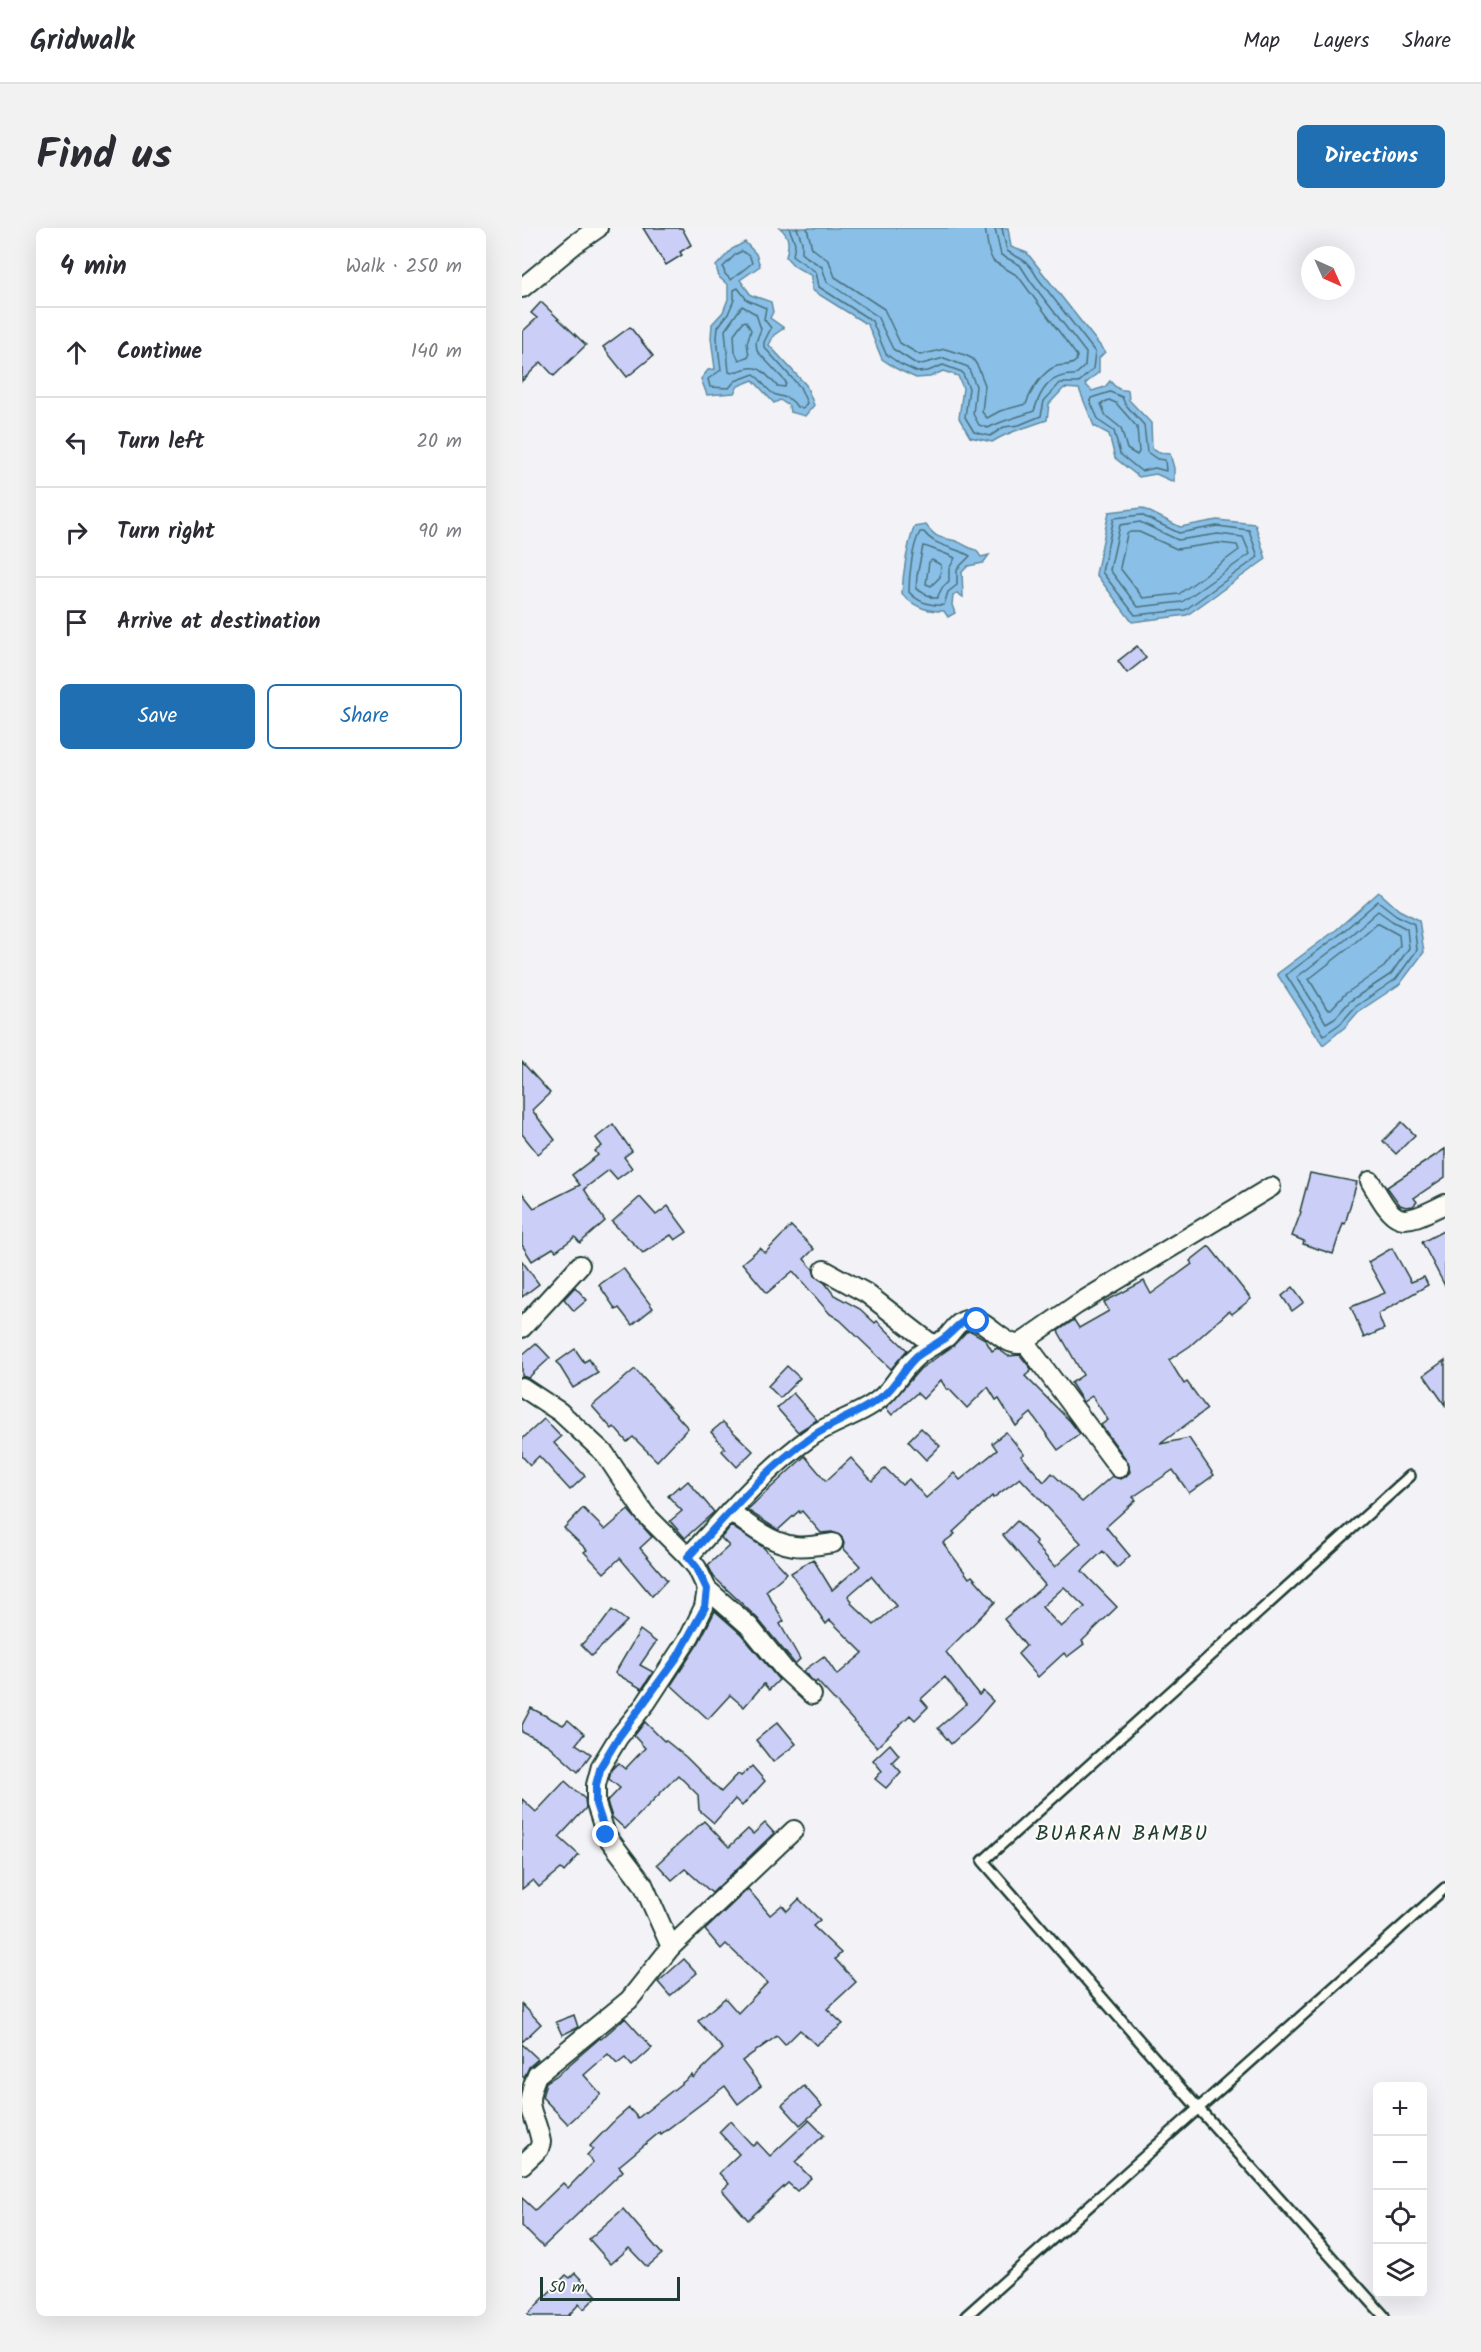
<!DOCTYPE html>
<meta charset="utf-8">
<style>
body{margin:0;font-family:Kalam,sans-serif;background:#f2f2f3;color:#2b2b33}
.controls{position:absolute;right:18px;bottom:18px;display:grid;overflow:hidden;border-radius:9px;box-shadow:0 6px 24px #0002}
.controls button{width:54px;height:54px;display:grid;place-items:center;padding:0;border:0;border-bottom:2px solid #e1e1e2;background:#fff;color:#2b2b33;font:30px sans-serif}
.compass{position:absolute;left:779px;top:18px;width:54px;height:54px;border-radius:50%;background:#fff;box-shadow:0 6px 24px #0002;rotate:135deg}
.scale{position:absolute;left:18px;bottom:15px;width:140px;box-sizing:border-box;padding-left:6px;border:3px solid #1f3d34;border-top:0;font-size:16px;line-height:21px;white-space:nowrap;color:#1f3d34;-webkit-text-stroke:4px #fdfcf7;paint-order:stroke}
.stop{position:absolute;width:18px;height:18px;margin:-14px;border:4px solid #1a73e8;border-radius:50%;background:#fff}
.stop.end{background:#1a73e8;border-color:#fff;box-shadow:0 2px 6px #0008}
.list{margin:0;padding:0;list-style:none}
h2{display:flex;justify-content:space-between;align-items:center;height:78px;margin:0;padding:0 24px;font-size:26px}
h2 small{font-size:20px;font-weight:400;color:#7c7c81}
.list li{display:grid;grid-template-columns:39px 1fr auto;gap:18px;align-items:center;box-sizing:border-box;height:90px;padding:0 24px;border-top:2px solid #e1e1e2}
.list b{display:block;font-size:22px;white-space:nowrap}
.list em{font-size:20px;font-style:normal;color:#7c7c81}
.actions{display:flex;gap:12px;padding:18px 24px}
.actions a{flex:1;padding:14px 0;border:2px solid #1f6fb2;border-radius:9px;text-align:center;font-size:21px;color:#1f6fb2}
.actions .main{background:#1f6fb2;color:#fff}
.icon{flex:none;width:33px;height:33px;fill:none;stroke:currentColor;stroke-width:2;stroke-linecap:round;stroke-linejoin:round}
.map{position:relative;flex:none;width:923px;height:2088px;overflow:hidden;border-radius:9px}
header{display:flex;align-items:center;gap:36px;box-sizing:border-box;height:84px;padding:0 30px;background:#fff;border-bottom:2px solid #e1e1e2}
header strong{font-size:28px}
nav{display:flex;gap:33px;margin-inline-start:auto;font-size:21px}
.intro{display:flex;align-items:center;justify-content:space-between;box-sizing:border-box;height:144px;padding:0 36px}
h1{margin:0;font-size:42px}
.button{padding:15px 27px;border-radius:9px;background:#1f6fb2;color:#fff;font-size:21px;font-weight:700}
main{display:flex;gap:36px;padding:0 36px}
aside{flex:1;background:#fff;border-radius:9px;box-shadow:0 6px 24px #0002}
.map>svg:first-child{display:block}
</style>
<header>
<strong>Gridwalk</strong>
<nav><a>Map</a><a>Layers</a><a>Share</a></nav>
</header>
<div class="intro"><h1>Find us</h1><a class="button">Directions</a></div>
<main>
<aside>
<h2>4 min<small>Walk · 250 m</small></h2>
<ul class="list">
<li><svg class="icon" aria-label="ahead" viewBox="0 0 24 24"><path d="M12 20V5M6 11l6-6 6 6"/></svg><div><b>Continue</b></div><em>140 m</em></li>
<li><svg class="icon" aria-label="left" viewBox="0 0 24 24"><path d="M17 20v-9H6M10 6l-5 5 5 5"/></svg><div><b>Turn left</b></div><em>20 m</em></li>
<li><svg class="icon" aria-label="right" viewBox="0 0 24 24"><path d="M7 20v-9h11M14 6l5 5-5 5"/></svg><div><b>Turn right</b></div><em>90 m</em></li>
<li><svg class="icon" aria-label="arrive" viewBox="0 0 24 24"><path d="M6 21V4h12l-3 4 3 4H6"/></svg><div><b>Arrive at destination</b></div></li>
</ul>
<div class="actions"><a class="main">Save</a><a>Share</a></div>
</aside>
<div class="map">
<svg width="923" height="2088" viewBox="0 0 923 2088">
<rect width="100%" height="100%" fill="#f3f3f7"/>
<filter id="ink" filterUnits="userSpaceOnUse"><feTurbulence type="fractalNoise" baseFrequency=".0167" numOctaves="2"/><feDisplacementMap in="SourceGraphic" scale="12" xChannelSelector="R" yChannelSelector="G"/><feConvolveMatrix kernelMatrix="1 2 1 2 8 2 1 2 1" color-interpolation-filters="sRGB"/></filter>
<g filter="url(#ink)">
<!-- water -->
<g fill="#8abfe7" stroke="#5f8b9f" stroke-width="1.5">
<path d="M258,0H486L489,19L505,25L583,124L577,130V144L563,156L570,163L583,159L588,153C594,160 597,163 606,162L607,172L629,195L630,221L638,225L648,226L652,240V254L634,246L617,249L593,230L587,206L572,198L557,161L542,160L527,176L525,192C506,199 487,203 470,214L448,209L437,190L441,160L436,148L421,143L408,149L394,150L375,141L360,131L346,97L290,62V48L272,38L264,29C267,17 268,8 258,0Z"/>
<polygon points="223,14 234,26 238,38 218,52 229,67 249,74 251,84 248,90 262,100 252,107 247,117 284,157 292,177 283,188 268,184 267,178 258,172 252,175 231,152 216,158 212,165 185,167 179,151 186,142 193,141 189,110 190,96 201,84 206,71 206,57 197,49 194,38 210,21"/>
<polygon points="620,280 658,299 695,292 733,296 744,331 665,387 610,394 574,346 587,284"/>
<path d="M404,297C413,309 416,309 430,312C438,313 445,320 454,322L459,329L467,327L461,335L446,338L440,344L441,369L435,365L431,368L430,377L433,385L426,389L422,383C406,384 392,379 380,366C381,344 385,320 392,299Z"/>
<polygon points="857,664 877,682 897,692 902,724 878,756 836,784 823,799 801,817 755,746 814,702"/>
</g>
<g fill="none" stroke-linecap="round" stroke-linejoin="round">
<!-- shore -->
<g stroke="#4a717c" stroke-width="1.5">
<path d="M267,0L273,15L271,28L294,44L297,59L350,93L364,126L378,136L395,144L406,143L421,137L440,144L447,160L443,189L452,204L468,208L482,199L497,197L519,188L522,173L538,155H556L571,141L573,124L515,49C504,30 501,33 485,23L480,0"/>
<path d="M275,0L280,14V26L300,39L305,54L355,88L371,121L396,137L422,130L446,139L454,158L451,186L457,197L466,200C481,192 497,189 512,183C519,161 528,146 553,147L563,138L564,125L509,54L498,37L479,27L473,0"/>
<path d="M285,0L290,20L307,33L313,49L362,81L378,115L398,127L423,121L443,127L451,131L456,139L463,157L460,184L465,190L478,183L504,176C509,163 520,143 535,138C543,136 548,139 554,133L555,128L496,48L471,33L467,24L463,0"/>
<polygon points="220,23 228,29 230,35 209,52 203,46 201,39 214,26"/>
<path d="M216,60L225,72L244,80L242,91L249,100L242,114V119L278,159L285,175L281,180L275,179C269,169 264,170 254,167C246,165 239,151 232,146L213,153L207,160L188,159L186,151L199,142L195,110L196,99L206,86L212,72V62Z"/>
<path d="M220,78L234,86L239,101L234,114L235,123L264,154L263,159L255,158C237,139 237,135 210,145L207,144L203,102Z"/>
<polygon points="224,93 229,102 225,115 227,128 217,132 213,124 212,106 221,94"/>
<polygon points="588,164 600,169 603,176 622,197 625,224 635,231 643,232 644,243 633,240 619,243 598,226 592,203 577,193 568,173 569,170"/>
<polygon points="587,172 594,175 615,199 617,224 615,227 605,221 599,200 584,188 579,176"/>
<polygon points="619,287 657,305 695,298 727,302 736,329 663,382 613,387 580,344 592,290"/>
<polygon points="618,294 656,312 696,306 721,309 728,326 660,374 616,379 588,342 598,297"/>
<path d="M398,304H402C413,319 433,319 448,328L435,341V357L426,364L422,377C409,378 396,374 387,364C387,348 390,318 398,304Z"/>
<polygon points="608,304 617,304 655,321 696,315 715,317 717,322 657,366 621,370 598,340 605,306"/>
<path d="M401,318C404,318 430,328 433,330L427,341V353L420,360L415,370H411L394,361L395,348Z"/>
<polygon points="410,332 419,337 418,349 409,358 404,356 407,334"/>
<polygon points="856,673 874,687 892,696 895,722 874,751 833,779 819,795 802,807 764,747 817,707"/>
<polygon points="856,683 870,693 885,701 887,720 869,746 828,773 814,789 804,795 775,749 822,713"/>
<polygon points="855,695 877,707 878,718 862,739 823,766 809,781 805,781 787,751 828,719"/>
</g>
</g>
<!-- building -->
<g fill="#cbcef6" stroke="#1f3d34" stroke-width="1.5" fill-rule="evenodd">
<polygon points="121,0 160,0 169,17 158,24 160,27 144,37"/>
<polygon points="19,74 64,117 32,148 19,134 0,153 0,104 15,90 9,85"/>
<polygon points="108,99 131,128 105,149 81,119"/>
<polygon points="615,418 624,430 605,445 596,433"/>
<polygon points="0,834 28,865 10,882 33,912 16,926 0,906"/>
<polygon points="880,894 893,907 874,926 861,913"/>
<polygon points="91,896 110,923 102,929 110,940 95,951 87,942 62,961 83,993 58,1015 53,1009 34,1023 31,1020 10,1033 0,1017 0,965 12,980 58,957 50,947 76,927 73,923 80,918 74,910"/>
<polygon points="923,921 923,949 892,970 895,974 891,978 884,979 878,977 865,959"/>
<polygon points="788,945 835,954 823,996 821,995 811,1026 781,1016 782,1013 770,1008 779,984 778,983"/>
<polygon points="118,969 134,987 146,978 165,1004 153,1012 149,1007 121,1025 90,994"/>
<polygon points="269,998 292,1021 282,1031 291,1041 293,1048 303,1055 312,1067 338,1081 353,1095 355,1093 385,1122 369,1141 318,1092 308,1086 271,1043 245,1065 220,1035 238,1020 243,1025"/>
<polygon points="923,1002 923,1058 900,1014"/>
<path d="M687,1018L729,1071L710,1086L707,1083L668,1118L647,1132L662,1156L665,1154L685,1181L638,1216L667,1210L692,1247L667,1265L651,1242L611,1269L614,1272L584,1299L608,1328L595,1340L581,1323L560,1343L595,1379L560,1413L562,1416L545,1429L542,1425L516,1449L496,1426L504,1418L482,1391L523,1357L481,1307L495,1293L515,1314L513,1316L533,1339L559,1315L498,1250L471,1270L470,1268L431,1304L433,1306L421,1315L447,1350L450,1348L473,1374L424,1424L457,1467L461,1463L471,1473L454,1493L429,1516L416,1500L444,1476L423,1449L399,1471L406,1479L393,1492L388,1487L355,1519L295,1453L293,1455L281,1443L302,1428L315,1447L341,1425L308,1392L304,1396L269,1345L291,1331L310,1362L338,1338L321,1320L322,1314L319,1308L310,1304L299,1305L280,1283L278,1285L277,1283L256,1302L225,1282L283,1228L304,1253L329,1230L350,1253L363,1240L380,1257L387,1251L404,1270L432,1245L438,1252L475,1222L470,1215L484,1204L502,1226L499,1228L522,1254L530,1245L560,1274L590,1248L598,1251L603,1249L608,1244L606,1234L579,1197L586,1192L570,1168L561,1174L549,1155L561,1147L536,1103L552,1092L557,1100L587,1083L582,1074L622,1053L629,1066L670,1036L668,1033ZM349,1348L374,1378L352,1397L329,1375L330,1373L326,1368ZM542,1359L563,1379L539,1399L520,1379Z"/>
<polygon points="870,1020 889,1054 902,1049 906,1057 856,1086 862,1101 842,1110 829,1079 863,1065 846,1034"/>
<polygon points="0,1033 17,1056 0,1069"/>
<polygon points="101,1040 131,1080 110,1097 97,1080 94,1082 77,1057"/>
<polygon points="53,1059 65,1072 52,1083 42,1071"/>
<polygon points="771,1059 782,1074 770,1083 760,1068"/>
<polygon points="449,1103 463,1111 470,1123 475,1120 486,1128 498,1127 510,1142 503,1148 548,1193 558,1206 536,1222 509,1185 494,1198 477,1171 474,1172 466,1159 445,1180 427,1161 425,1162 419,1152 401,1171 395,1165 370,1187 364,1180 398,1141 431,1118 444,1104"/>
<polygon points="14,1115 28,1130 6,1150 0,1148 0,1127"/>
<polygon points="53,1121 62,1134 67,1131 76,1145 51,1160 35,1134"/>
<polygon points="923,1132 923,1177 902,1147"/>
<polygon points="265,1138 278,1150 258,1170 246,1158"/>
<polygon points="113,1141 166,1200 135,1233 111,1209 105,1214 92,1199 90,1201 70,1178"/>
<polygon points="271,1165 295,1192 276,1204 255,1180"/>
<polygon points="22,1191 39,1209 32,1215 63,1248 48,1262 17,1228 8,1237 0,1228 0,1211"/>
<polygon points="201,1194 231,1223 215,1239 200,1223 203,1220 189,1204"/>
<polygon points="399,1200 418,1218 404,1232 386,1213"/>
<polygon points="166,1253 192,1284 163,1310 148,1293 160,1283 146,1268 157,1258 158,1260"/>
<polygon points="61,1280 83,1302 106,1282 130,1309 118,1320 145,1352 130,1368 98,1330 82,1345 62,1324 65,1322 42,1300"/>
<polygon points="209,1298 241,1319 265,1345 244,1363 262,1393 258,1396 278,1431 273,1436 236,1391 192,1349 186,1337 207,1318 199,1310"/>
<polygon points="90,1382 105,1393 70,1428 59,1417 79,1397"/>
<polygon points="193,1383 219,1406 257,1452 247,1462 242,1456 222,1479 208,1467 186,1491 149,1457 177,1414"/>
<polygon points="118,1402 134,1414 118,1437 131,1444 120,1461 93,1445"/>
<polygon points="9,1480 41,1497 46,1492 62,1506 54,1516 69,1526 56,1544 26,1517 0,1504 0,1497"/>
<polygon points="123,1494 142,1513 143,1512 164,1529 199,1564 216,1546 219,1548 230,1538 243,1553 220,1578 213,1571 192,1595 177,1582 176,1567 156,1547 103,1601 90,1589 85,1574 98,1560 87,1551 89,1542 96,1535 103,1541 123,1520 112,1508"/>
<polygon points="256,1494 274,1516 251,1534 234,1512"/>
<polygon points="368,1516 377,1527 370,1534 379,1544 364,1560 353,1551 360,1543 351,1532"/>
<polygon points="43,1553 63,1571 64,1580 37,1609 57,1627 42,1644 39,1641 17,1659 11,1652 0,1661 0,1571 14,1584"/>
<polygon points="182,1593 207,1619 226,1601 231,1606 243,1595 252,1605 190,1665 163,1641 150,1652 135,1636"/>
<polygon points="226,1661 248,1687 260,1677 265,1683 277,1671 298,1692 291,1698 319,1725 313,1731 334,1754 305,1781 321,1796 294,1817 278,1802 263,1817 255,1808 220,1833 239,1858 216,1876 203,1858 139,1906 138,1904 97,1938 101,1943 21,2019 0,1998 0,1970 13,1982 41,1955 46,1960 71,1934 65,1927 71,1921 68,1918 93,1892 107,1880 116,1890 170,1847 171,1850 201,1821 176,1793 203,1770 216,1785 245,1755 204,1716 199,1721 183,1702"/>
<polygon points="162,1731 175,1745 148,1768 136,1754"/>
<polygon points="0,1776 19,1796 0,1814"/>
<polygon points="52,1787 56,1799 40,1807 34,1794"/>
<polygon points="103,1790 130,1820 110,1838 103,1830 95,1836 86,1826 62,1847 79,1866 46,1896 20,1869 24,1854 34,1848 78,1810 79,1811"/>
<polygon points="0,1816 16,1831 7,1839 2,1850 0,1848"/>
<polygon points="282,1858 300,1878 278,1897 260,1877"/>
<polygon points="287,1892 302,1907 273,1934 289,1950 275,1963 266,1955 226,1992 200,1962 207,1956 197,1945 217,1926 197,1904 208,1893 231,1918 235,1914 248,1928"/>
<polygon points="101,1981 140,2026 125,2039 107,2020 89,2036 67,2011"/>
<polygon points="53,2045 75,2068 62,2081 57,2076 46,2088 4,2088 44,2047 48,2050"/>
</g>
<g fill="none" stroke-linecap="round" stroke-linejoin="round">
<!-- lane casing -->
<g stroke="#1f3d34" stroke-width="14">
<g id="lane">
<polyline points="444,2088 923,1660"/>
<polyline points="862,2088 676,1880 461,1633 888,1248"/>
</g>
</g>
<!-- street casing -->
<g stroke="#1f3d34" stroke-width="22">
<g id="street">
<polyline points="0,60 53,16 76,0"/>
<path d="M848,953C874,997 875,1000 923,976"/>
<polyline points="302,1042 344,1065 411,1117"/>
<polyline points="0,1100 58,1037"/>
<polyline points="502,1113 597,1240"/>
<path d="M0,1159L38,1184L83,1226L123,1286L166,1329L175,1340L185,1361L182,1379L168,1408L124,1475L96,1510L79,1538L74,1557V1576L84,1607L121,1656L149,1719L107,1772L15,1847C0,1882 13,1881 19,1914L17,1921L0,1937"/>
<path d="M208,1283C226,1297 249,1315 272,1318C284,1320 298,1317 311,1315"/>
<path d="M166,1329C205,1287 243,1241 290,1208C314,1191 345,1186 365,1164C375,1153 382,1139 394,1129C403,1121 415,1116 425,1109C430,1104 435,1095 441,1093C462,1084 478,1118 498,1116L554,1077L749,959"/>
<polyline points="185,1361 227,1398 262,1441 290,1467"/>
<polyline points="149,1719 272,1602"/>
</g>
</g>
<!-- lane -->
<use href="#lane" stroke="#fdfcf7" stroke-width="9"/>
<!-- street -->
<use href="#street" stroke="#fdfcf7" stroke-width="18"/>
</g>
</g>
<g fill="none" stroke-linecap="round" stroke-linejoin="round" filter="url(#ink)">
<!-- route -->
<path stroke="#1a73e8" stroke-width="8" d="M84,1607L74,1576V1557L79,1538L96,1510L156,1428L183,1379L185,1361L175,1340L166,1329C205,1287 243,1241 291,1208C314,1192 340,1185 362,1167C375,1156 382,1139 395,1128C404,1121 416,1116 425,1108C436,1099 440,1089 455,1093"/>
</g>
<g text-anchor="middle" stroke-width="4.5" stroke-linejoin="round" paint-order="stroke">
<!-- quarter labels -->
<g font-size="21" letter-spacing="1.5" fill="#1f3d34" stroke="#fdfcf7">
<text x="600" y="1612">BUARAN BAMBU</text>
</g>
</g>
</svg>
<div class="controls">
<button>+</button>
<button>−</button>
<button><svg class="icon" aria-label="locate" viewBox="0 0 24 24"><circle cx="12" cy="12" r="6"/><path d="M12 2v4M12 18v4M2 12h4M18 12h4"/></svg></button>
<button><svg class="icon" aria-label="layers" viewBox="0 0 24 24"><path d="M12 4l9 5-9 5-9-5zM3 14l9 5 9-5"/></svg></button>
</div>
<svg class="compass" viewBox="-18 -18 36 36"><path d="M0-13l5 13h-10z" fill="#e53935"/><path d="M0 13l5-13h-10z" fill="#7c7c81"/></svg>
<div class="scale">50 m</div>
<div class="stop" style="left:455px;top:1093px"></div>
<div class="stop end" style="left:84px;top:1607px"></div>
</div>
</main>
